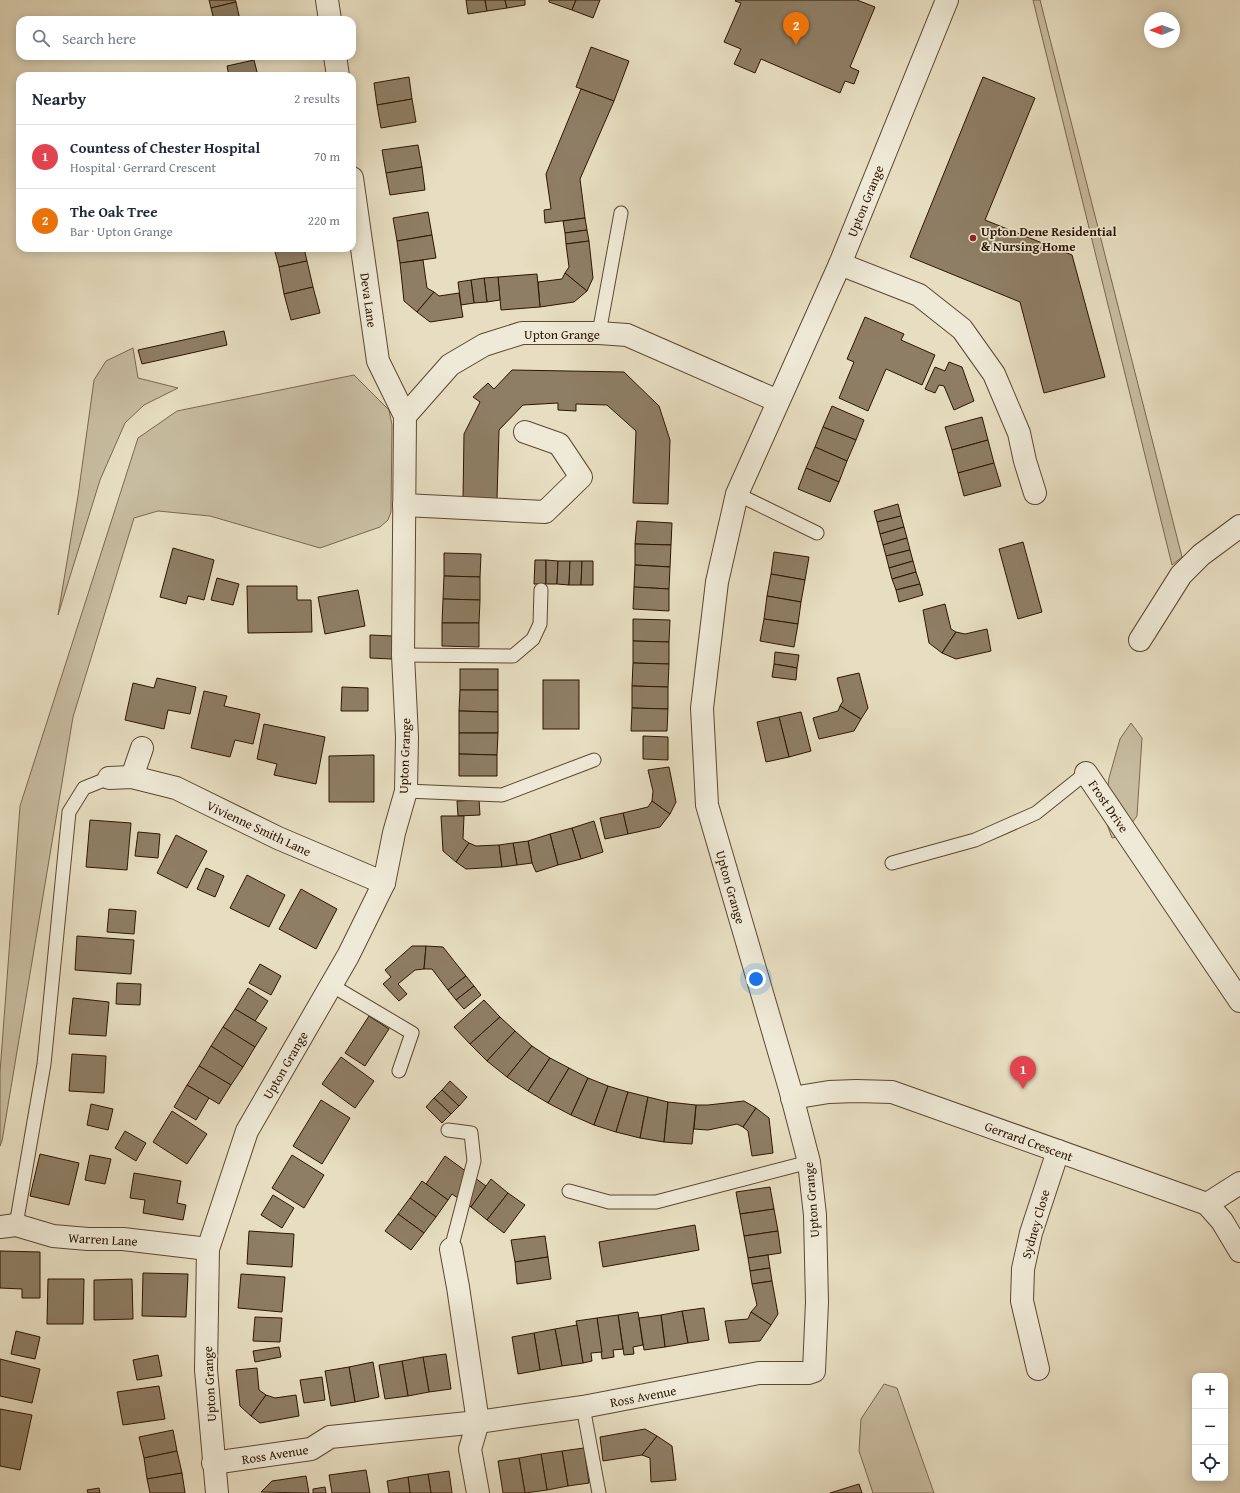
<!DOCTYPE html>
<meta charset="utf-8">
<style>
body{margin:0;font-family:"Gentium Book Plus",serif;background:#f2f2f3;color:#1f2937}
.controls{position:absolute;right:12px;bottom:12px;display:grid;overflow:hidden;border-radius:8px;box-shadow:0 2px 10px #0003}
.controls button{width:36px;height:36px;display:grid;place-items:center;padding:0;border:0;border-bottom:1px solid #e0e1e3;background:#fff;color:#1f2937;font:20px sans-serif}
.compass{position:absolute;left:1144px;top:12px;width:36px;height:36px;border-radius:50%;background:#fff;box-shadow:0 2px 10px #0003;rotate:269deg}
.you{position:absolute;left:756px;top:979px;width:14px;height:14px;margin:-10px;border:3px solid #fff;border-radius:50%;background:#1a73e8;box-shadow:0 0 0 6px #1a73e833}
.badge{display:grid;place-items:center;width:26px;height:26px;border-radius:50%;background:#111827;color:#fff;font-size:13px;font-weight:700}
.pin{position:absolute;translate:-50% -33px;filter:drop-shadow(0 1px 2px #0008)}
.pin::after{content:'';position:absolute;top:21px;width:14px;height:12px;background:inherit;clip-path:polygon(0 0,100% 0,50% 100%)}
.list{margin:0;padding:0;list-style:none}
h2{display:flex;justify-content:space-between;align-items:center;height:52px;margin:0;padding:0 16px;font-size:17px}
h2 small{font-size:13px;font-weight:400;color:#747a83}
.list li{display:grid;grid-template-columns:26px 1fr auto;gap:12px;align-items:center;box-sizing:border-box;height:64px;padding:0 16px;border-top:1px solid #e0e1e3}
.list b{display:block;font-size:15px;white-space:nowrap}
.list p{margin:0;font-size:13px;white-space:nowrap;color:#747a83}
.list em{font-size:13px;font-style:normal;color:#747a83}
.icon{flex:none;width:22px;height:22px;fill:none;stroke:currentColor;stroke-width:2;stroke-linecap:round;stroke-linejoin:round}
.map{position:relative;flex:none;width:1240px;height:1493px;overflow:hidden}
.search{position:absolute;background:#fff;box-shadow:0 2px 10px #0003;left:16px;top:16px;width:340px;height:44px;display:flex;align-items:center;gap:10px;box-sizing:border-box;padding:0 14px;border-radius:12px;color:#747a83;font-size:15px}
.panel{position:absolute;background:#fff;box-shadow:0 2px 10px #0003;left:16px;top:72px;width:340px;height:180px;border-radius:12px}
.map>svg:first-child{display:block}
</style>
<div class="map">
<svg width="1240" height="1493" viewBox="0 0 1240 1493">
<rect width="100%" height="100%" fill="#e7dec1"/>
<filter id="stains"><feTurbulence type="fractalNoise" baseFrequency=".005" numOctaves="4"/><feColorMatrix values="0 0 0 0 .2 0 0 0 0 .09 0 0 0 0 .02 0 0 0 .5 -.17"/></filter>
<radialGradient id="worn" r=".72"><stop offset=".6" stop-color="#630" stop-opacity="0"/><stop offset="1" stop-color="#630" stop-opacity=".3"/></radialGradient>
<!-- green -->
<g fill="#c7bca0" stroke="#7a6850">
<polygon points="1033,0 1040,0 1182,557 1172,565"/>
<polygon points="133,348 138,378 178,388 144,405 125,423 100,480 58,615 78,496 94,380 106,361"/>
<polygon points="354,375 389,410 392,425 391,512 388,520 380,527 320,548 210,516 158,511 134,518 73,717 2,1141 0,1146 0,1072 20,806 138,438 177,411"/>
<polygon points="1131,723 1142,738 1137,816 1122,836 1112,838 1104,816 1109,778 1120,739"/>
<polygon points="884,1384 897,1388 934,1493 873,1493 859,1451 861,1419"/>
</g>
<!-- building -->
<g fill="#8e7e65" stroke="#2d1501">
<polygon points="209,0 235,0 236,2 211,8"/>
<polygon points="466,0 485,0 487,11 468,14"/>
<polygon points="485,0 505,0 507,8 487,11"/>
<polygon points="505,0 525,0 525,5 507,8"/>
<polygon points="549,0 576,0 572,10 549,2"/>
<polygon points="576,0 600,0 593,18 572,10"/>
<polygon points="736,0 857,0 875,7 850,67 859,71 854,84 845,81 840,93 761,59 755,73 734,64 741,49 724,42 741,3 735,1"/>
<polygon points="236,2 240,20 214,20 211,8"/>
<polygon points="591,47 629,61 614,101 576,87"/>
<polygon points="254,60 258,76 229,76 227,66"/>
<polygon points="409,77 412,99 377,105 374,83"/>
<polygon points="983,77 1035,98 985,220 1072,255 1105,377 1044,393 1020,302 910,257"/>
<polygon points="581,89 614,101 580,179 585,218 545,223 544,210 551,209 546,174"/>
<polygon points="412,99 416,122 381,128 377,105"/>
<polygon points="418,145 422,167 386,173 382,150"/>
<polygon points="422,167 425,190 390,195 386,173"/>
<polygon points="428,212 432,235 397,241 393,218"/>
<polygon points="585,218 587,230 565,233 563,221"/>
<polygon points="587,230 589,241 566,244 565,233"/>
<polygon points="432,235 436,258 400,263 397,241"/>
<polygon points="589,241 593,278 587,291 565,273 569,267 566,244"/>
<polygon points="274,248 304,248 307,261 279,267"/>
<polygon points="423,260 427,288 434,292 417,312 404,301 400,263"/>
<polygon points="307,261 313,287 284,294 279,267"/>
<polygon points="565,273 587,291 574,302 540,307 538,282 562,279"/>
<polygon points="537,274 540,307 501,310 498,277"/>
<polygon points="498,277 500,300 487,302 484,278"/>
<polygon points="484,278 487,302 474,303 471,280"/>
<polygon points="471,280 474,303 461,305 458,282"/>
<polygon points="313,287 320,313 291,320 284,294"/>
<polygon points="434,292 439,296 459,293 463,317 430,322 417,312"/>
<polygon points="865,317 904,334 901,340 935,355 922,385 886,369 868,411 839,398 854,362 847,359"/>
<polygon points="224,331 227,345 142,364 138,350"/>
<polygon points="949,362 962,367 974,401 954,410 944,386 939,385 935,393 925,389 935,367 945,371"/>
<polygon points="512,370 624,372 659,406 670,440 668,504 633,503 636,431 607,405 576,404 576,411 558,410 558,403 523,405 499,430 497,499 463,498 464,434 480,402 473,397 488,383 494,389"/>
<polygon points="832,406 864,420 856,440 823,427"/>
<polygon points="982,417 988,440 952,450 945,427"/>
<polygon points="823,427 856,440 847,461 815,447"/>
<polygon points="988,440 994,463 958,473 952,450"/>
<polygon points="815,447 847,461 839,482 806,468"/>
<polygon points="994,463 1001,486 964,496 958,473"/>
<polygon points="806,468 839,482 830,502 798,489"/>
<polygon points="898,504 901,516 877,522 874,511"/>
<polygon points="901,516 904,527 880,534 877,522"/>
<polygon points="637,521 672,523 671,545 635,544"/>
<polygon points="904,527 907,538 883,545 880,534"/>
<polygon points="907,538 910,550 886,556 883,545"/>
<polygon points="1023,542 1042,612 1018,619 999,549"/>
<polygon points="635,544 671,545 670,567 635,565"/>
<polygon points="173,548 214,560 204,600 188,596 186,604 160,597"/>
<polygon points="910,550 913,561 889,568 886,556"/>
<polygon points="774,552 809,557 805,580 771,574"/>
<polygon points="444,553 481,554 480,577 444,576"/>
<polygon points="535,560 546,560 546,584 534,584"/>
<polygon points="546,560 558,561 557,584 546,584"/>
<polygon points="558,561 570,561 569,585 557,584"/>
<polygon points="570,561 582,561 581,585 569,585"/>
<polygon points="582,561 593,561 593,585 581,585"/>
<polygon points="913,561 916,572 892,579 889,568"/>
<polygon points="635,565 670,567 669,589 634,587"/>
<polygon points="916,572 920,584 896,590 892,579"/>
<polygon points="771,574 805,580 801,602 767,596"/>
<polygon points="444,576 480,577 480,600 443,599"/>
<polygon points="217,578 239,584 233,605 211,600"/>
<polygon points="920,584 923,595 899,602 896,590"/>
<polygon points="247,586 297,586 297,600 311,600 312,632 248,633"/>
<polygon points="634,587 669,589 669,611 633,609"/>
<polygon points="358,590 365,626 325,634 318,597"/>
<polygon points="767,596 801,602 798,624 764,619"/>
<polygon points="443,599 480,600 479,623 442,623"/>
<polygon points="945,604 951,629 956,632 942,653 929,643 923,610"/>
<polygon points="633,619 670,620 669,642 633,641"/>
<polygon points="764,619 798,624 794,647 760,641"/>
<polygon points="442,623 479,623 479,647 442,646"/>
<polygon points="987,629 991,651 956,659 942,653 956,632 965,634"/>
<polygon points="370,635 393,636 392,659 370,658"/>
<polygon points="633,641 669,642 669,664 633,663"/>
<polygon points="775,652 799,655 797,668 774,664"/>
<polygon points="633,663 669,664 668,687 632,686"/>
<polygon points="774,664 797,668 796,680 772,677"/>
<rect x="460" y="669" width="38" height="21"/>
<polygon points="859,673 868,708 861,719 840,706 843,701 837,678"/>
<polygon points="157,678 196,687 190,714 168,710 164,729 125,720 133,683 154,688"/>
<rect x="543" y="680" width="36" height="49"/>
<polygon points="632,686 668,687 668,709 632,708"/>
<polygon points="342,687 368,688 368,711 341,711"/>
<polygon points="460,690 498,690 498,712 459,711"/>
<polygon points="204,691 227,696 224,706 260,714 253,744 235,740 230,757 191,748"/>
<polygon points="840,706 861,719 854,731 819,739 813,718 838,711"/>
<polygon points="632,708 668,709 667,731 631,731"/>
<polygon points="459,711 498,712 498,733 459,733"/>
<polygon points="801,712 811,751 789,757 779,717"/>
<polygon points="779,717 789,757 766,762 757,722"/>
<polygon points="264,724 325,737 316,784 274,775 277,764 257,759"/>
<polygon points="459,733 498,733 497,755 459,754"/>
<polygon points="643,736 668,737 668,760 643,759"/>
<polygon points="459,754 497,755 497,776 459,776"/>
<polygon points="374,755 374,802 329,802 329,756"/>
<polygon points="669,767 676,802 670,814 652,801 653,791 648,770"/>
<polygon points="479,800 480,815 458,816 457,801"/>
<polygon points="652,801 670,814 660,827 628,834 623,813 648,807"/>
<polygon points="623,813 628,834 605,839 600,818"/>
<polygon points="441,816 464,816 463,839 469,843 456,862 443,851"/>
<polygon points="90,820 131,823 127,870 86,867"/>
<polygon points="594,821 603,852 581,859 572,828"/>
<polygon points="572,828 581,859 558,865 550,834"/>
<polygon points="138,832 160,834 158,858 135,856"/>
<polygon points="550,834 558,865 536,872 532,863 528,841"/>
<polygon points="176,835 207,851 187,888 157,873"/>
<polygon points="528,841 532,863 517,865 513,843"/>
<polygon points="469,843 476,846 499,845 502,867 466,869 456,862"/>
<polygon points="513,843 517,865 502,867 499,845"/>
<polygon points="206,868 224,876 215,897 197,889"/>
<polygon points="247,875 285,895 269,927 230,908"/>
<polygon points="301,889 337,909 316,949 279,929"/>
<polygon points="109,909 136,911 134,934 107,932"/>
<polygon points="77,936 134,940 131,974 75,970"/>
<polygon points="412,946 426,946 424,969 415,970 398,984 407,994 399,1001 383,984 391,977 385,970"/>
<polygon points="426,946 443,947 466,976 448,990 432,969 424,969"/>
<polygon points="260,964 281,976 271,995 249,983"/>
<polygon points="466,976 474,986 456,1000 448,990"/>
<polygon points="117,983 141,984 140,1005 116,1004"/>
<polygon points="474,986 481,995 464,1009 456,1000"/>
<polygon points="248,988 268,1001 255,1021 235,1009"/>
<polygon points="73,998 109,1002 106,1036 69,1034"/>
<polygon points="484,1000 500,1017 470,1044 454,1027"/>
<polygon points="235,1009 267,1028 255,1047 223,1027"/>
<polygon points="369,1016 389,1029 365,1066 345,1053"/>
<polygon points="500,1017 515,1031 487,1061 470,1044"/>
<polygon points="223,1027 255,1047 243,1067 211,1046"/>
<polygon points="515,1031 532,1046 507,1077 487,1061"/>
<polygon points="211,1046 243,1067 231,1085 199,1066"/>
<polygon points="532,1046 550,1058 528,1091 507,1077"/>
<polygon points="72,1054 106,1056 104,1093 69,1091"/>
<polygon points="341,1057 374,1081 355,1108 322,1084"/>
<polygon points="550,1058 569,1068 548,1103 528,1091"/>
<polygon points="199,1066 231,1085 219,1104 187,1085"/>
<polygon points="569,1068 588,1078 571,1115 548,1103"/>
<polygon points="588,1078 608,1086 594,1125 571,1115"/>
<polygon points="450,1081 467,1097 459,1106 442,1090"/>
<polygon points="187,1085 209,1098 196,1120 174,1107"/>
<polygon points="608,1086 628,1092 616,1132 594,1125"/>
<polygon points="442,1090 459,1106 451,1114 434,1098"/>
<polygon points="628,1092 648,1097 640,1138 616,1132"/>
<polygon points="648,1097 668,1102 664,1142 640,1138"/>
<polygon points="434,1098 451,1114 442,1123 426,1107"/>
<polygon points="321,1100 350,1118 322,1164 293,1146"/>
<polygon points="744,1101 756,1108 743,1127 737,1124 708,1130 694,1129 696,1105 708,1105"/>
<polygon points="668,1102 696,1105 692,1144 664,1142"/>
<polygon points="91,1104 113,1109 108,1130 87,1125"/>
<polygon points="756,1108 769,1118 773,1153 752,1156 748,1131 743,1127"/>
<polygon points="172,1111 207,1134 187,1164 153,1142"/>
<polygon points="125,1131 146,1143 136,1161 115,1148"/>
<polygon points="40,1154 79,1163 69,1205 30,1196"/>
<polygon points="90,1155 111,1159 105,1184 85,1180"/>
<polygon points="292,1155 324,1175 304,1208 272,1188"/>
<polygon points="445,1156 486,1186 471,1207 452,1194 448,1200 426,1184"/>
<polygon points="134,1173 181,1181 177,1203 186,1205 183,1220 143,1213 145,1200 130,1198"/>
<polygon points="491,1179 508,1193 487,1220 471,1207"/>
<polygon points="422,1181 448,1200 436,1217 410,1198"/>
<polygon points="770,1187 774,1209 740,1214 736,1192"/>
<polygon points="508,1193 525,1205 504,1233 487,1220"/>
<polygon points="273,1195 294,1208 282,1228 261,1215"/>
<polygon points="410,1198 436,1217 424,1233 398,1214"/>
<polygon points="774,1209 778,1231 744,1236 740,1214"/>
<polygon points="398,1214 424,1233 411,1250 385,1231"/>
<polygon points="695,1225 699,1250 603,1267 599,1242"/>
<polygon points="249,1231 294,1234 292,1267 247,1264"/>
<polygon points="778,1231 781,1253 748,1258 744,1236"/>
<polygon points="545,1236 548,1257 515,1262 511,1240"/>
<polygon points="0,1251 40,1252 40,1298 22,1298 22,1289 0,1288"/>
<polygon points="768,1255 770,1268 750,1271 748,1258"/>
<polygon points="548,1257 551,1279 517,1284 515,1262"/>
<polygon points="770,1268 772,1281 752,1284 750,1271"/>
<polygon points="143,1273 188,1274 186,1317 142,1316"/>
<polygon points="241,1274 285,1277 282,1312 238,1308"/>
<polygon points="48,1279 84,1279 83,1324 47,1324"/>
<polygon points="132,1279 133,1319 94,1320 94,1280"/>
<polygon points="772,1281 778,1314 771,1325 751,1312 757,1305 752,1284"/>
<polygon points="704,1308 709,1340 688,1343 682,1311"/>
<polygon points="682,1311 688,1343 665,1347 661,1315"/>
<polygon points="638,1312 643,1345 633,1347 634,1354 624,1355 618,1315"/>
<polygon points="751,1312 771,1325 760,1341 729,1343 725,1321 748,1319"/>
<polygon points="618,1315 623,1349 613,1350 614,1357 602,1359 597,1318"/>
<polygon points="661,1315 665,1347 644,1350 639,1318"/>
<polygon points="255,1317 282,1318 280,1342 253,1341"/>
<polygon points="597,1318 602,1352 591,1353 592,1361 583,1363 576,1321"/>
<polygon points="577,1325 583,1363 562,1366 555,1329"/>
<polygon points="555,1329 562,1366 540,1370 534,1333"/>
<polygon points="16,1331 40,1337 35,1359 11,1354"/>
<polygon points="534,1333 540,1370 518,1374 512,1337"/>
<polygon points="279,1347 281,1357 255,1362 253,1351"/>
<polygon points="446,1354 451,1389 429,1392 423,1357"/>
<polygon points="158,1355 162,1376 137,1380 133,1360"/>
<polygon points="423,1357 429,1392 408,1396 402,1361"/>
<polygon points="0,1359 40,1369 32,1403 0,1396"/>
<polygon points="402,1361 408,1396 385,1399 379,1365"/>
<polygon points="373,1362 379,1397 355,1402 349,1367"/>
<polygon points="349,1367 355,1402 331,1406 325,1371"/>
<polygon points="257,1368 259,1390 266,1395 251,1416 240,1406 236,1370"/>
<polygon points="322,1377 325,1400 304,1403 300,1380"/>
<polygon points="159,1386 165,1419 123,1425 117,1392"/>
<polygon points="266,1395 275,1398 296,1395 299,1416 260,1423 251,1416"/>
<polygon points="0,1409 32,1415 20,1470 0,1466"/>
<polygon points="645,1429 657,1436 642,1455 603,1461 600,1437"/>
<polygon points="173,1430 177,1451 144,1458 139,1437"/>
<polygon points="657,1436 672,1446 676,1480 651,1482 650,1458 642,1455"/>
<polygon points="584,1448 589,1483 568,1486 562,1451"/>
<polygon points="177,1451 182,1473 147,1479 144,1458"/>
<polygon points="562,1451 568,1486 547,1490 541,1454"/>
<polygon points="541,1454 547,1490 525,1493 519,1458"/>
<polygon points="519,1458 525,1493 503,1493 498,1461"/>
<polygon points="366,1470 370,1493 332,1493 329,1475"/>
<polygon points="449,1471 452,1493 431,1493 428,1474"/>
<polygon points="182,1473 185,1493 150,1493 147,1479"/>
<polygon points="428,1474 431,1493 410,1493 408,1477"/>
<polygon points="306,1476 309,1493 261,1492 272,1481"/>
<polygon points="408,1477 410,1493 389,1493 387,1481"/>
<polygon points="859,1484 862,1493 830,1493"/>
<polygon points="325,1487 326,1493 313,1493 313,1489"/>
<polygon points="99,1488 100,1493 88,1493 87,1490"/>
</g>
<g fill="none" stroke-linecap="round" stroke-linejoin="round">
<!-- service casing -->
<g stroke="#5c4731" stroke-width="15">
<g id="service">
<polyline points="599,333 621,213"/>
<polyline points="737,494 817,533"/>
<polyline points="403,655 513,656 533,639 540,624 541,590"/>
<polyline points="406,791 502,795 594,760"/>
<polyline points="892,863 975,840 1036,813 1086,773"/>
<polyline points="331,985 412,1033 399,1071"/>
<polyline points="448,1130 471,1133 474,1161 451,1249"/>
<polyline points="569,1191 609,1202 656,1202 809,1162"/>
<polyline points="16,1225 44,1064 69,812 84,788 109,778"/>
<polyline points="583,1407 599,1493"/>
</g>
</g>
<!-- minor casing -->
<g stroke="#5c4731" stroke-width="24">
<g id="minor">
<polyline points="327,0 330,20"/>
<polyline points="335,56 338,76"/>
<polyline points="352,178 378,361 405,416"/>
<polyline points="840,264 919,295 962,329 994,374 1019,433 1025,461 1035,493"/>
<polyline points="404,505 545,512 581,477 559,444 525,432"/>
<polyline points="1140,640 1181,575 1201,555 1240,526"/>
<polyline points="1086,773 1240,1001"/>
<polyline points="132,777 142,748"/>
<polyline points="109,778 132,777 176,788 278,838 384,883"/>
<polyline points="792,1098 829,1092 856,1091 892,1092 1207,1204 1222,1221 1240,1251"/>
<polyline points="1207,1204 1240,1183"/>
<polyline points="0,1227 16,1225 53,1236 88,1239 123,1239 208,1249"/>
<polyline points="451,1249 458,1287 478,1422 470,1449 478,1493"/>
<polyline points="1038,1369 1022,1301 1023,1269 1031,1233 1058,1151"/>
<polyline points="213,1463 311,1449 330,1437 478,1422 583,1407 759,1373 808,1373 814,1371 817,1302 815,1215 809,1162 790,1089 707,805 702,708 717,582 737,494 840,264 947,0"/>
<polyline points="217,1493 206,1370 208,1249 247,1131 348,956 384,883 394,833 406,791 407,737 403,655 405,416 450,365 484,345 522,333 599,333 627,335 778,401"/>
</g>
</g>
<!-- service -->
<use href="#service" stroke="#efead7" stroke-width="13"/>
<!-- minor -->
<use href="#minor" stroke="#efead7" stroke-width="22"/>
</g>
<!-- markers -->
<circle fill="#8f2418" stroke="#efead7" stroke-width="1.5" cx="973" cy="238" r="4"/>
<g text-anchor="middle" stroke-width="3.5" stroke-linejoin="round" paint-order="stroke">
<!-- street labels -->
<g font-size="13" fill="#2d1501" stroke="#efead7">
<text transform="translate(865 201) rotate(-68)" y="5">Upton Grange</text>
<text transform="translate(369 300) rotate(82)" y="5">Deva Lane</text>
<text x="562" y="339">Upton Grange</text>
<text transform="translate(404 756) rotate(-88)" y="5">Upton Grange</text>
<text transform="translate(1109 806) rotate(56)" y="5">Frost Drive</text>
<text transform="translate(259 828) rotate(25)" y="5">Vivienne Smith Lane</text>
<text transform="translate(731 887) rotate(74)" y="5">Upton Grange</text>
<text transform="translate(285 1065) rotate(-60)" y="5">Upton Grange</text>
<text transform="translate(1029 1141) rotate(20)" y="5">Gerrard Crescent</text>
<text transform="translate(811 1200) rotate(-95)" y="5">Upton Grange</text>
<text transform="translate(1035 1224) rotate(-74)" y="5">Sydney Close</text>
<text transform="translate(103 1239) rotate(3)" y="5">Warren Lane</text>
<text transform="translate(209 1384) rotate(-93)" y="5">Upton Grange</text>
<text transform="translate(643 1396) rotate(-11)" y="5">Ross Avenue</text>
<text transform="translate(275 1454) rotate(-9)" y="5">Ross Avenue</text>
</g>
<!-- poi labels -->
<g font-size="13" font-weight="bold" fill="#2d1501" stroke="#efead7" text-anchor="start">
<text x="981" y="236">Upton Dene Residential<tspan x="981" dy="15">&amp; Nursing Home</tspan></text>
</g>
</g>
<rect width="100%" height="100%" filter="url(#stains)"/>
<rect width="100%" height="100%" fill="url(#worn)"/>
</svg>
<div class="controls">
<button>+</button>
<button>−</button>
<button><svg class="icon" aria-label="locate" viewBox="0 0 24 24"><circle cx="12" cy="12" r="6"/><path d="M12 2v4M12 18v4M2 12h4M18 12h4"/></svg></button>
</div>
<svg class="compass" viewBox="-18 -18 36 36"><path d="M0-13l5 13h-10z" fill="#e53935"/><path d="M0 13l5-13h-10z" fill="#747a83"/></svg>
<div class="you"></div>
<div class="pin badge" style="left:1023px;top:1089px;background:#e0444e">1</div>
<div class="pin badge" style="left:796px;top:45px;background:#e8710a">2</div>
<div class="search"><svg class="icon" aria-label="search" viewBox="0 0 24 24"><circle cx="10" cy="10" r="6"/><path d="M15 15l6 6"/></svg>Search here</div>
<section class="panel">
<h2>Nearby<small>2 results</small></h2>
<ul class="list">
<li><span class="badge" style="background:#e0444e">1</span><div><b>Countess of Chester Hospital</b><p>Hospital · Gerrard Crescent</p></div><em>70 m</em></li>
<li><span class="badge" style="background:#e8710a">2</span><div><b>The Oak Tree</b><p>Bar · Upton Grange</p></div><em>220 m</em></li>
</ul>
</section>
</div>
